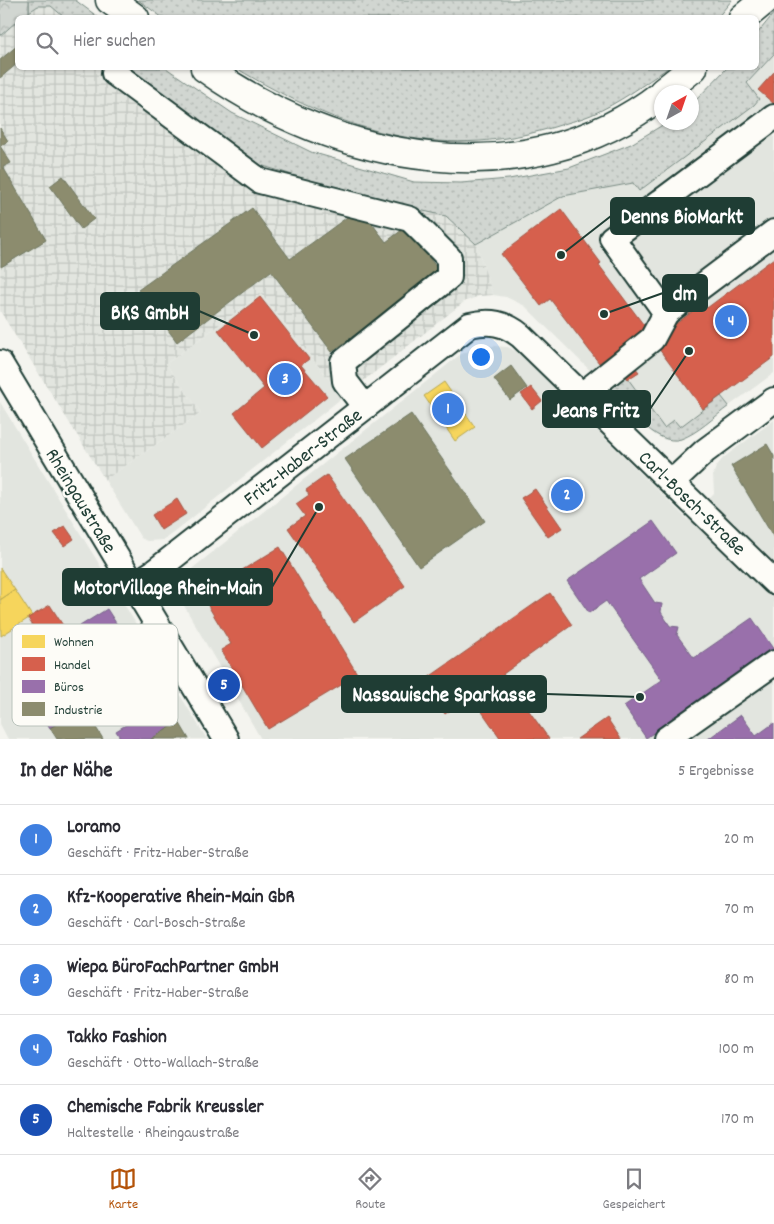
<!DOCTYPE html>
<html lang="de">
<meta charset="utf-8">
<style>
body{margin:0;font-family:Dekko,sans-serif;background:#f7f7f7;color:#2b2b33}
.compass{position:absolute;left:654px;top:85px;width:45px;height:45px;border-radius:50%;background:#fff;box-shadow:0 1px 4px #0004;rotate:40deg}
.you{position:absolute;left:480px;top:356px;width:18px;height:18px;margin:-12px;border:4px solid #fff;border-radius:50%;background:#1a73e8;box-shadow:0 0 0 8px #1a73e833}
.badge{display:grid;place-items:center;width:32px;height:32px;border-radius:50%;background:#b45309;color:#fff;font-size:16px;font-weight:700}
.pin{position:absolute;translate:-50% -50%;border:2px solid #fff;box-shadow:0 1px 5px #0006}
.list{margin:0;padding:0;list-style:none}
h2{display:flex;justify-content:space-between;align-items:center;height:65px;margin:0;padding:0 20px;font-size:21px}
h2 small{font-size:16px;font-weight:400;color:#7c7c81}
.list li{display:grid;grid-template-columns:32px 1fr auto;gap:15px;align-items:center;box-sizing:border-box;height:70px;padding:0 20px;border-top:1px solid #e1e1e2}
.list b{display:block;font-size:19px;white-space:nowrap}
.list p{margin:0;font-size:16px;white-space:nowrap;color:#7c7c81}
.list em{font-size:16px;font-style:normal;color:#7c7c81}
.icon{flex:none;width:28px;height:28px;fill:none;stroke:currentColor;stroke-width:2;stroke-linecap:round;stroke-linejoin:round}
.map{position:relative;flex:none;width:774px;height:739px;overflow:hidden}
.search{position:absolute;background:#fff;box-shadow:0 1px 4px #0004;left:15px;right:15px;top:15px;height:55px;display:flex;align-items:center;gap:12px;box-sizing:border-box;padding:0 18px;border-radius:8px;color:#7c7c81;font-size:19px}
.sheet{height:415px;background:#fff}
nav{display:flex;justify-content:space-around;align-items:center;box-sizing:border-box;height:70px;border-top:1px solid #e1e1e2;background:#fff;font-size:14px;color:#7c7c81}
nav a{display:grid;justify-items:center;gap:2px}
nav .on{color:#b45309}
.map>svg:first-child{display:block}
</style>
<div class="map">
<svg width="774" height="739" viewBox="0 0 774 739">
<defs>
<pattern id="industrial-grid" width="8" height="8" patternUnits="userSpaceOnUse" patternTransform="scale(1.25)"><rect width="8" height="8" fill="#e2e5df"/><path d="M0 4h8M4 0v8" fill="none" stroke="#c1c5c0"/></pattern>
<pattern id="grass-dots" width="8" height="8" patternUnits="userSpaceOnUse" patternTransform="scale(1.25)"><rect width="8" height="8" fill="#d1d6d1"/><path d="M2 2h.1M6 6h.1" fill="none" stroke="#b3b9b4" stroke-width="1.8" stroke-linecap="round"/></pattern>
<pattern id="forest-crowns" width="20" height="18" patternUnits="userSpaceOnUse" patternTransform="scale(1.25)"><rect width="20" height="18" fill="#d1d6d1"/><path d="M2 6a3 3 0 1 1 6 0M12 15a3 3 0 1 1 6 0" fill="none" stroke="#b3b9b4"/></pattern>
</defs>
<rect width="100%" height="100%" fill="#f4f4ef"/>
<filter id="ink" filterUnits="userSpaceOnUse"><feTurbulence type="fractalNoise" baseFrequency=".02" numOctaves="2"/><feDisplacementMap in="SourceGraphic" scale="10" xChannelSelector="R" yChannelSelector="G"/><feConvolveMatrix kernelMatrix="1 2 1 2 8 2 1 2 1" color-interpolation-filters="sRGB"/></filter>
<g filter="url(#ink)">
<!-- built -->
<g fill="#e2e5df">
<polygon points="774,54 774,373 691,434 680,440 665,440 654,434 525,306 506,297 493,295 476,244 563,196 633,183 639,191 759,99 747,83"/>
<polygon points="261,294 343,397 173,533 163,540 147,541 141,538 105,480 201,413 166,364"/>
<polygon points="494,346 508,347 519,353 688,520 714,493 713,475 716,467 723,458 774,420 774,739 261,739 182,602 178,592 178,583 184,575 461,354 476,348"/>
<polygon points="0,402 56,494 207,739 8,739 0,724"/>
</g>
<!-- industrial -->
<g fill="url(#industrial-grid)">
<polygon points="38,6 51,6 64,17 22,18"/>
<polygon points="17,21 18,68 122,68 374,200 446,216 476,244 493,295 479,296 464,302 343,397 261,294 166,364 201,413 105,480 0,311 0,36"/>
</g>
<!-- grass -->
<g fill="url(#grass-dots)" stroke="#788a82">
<polygon points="29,0 75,0 98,17 64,17 51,6 38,6 29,12"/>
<polygon points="138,0 732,0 717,18 163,18"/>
<polygon points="774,13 774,54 747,83 759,99 754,105 639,191 633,183 563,196 476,244 446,216 374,200 247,161 122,68 166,68 232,113 311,152 414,182 461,183 509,179 569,168 631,144 666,123 692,122 692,104 727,68 756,68 757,34"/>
<path d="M236,68H668C643,85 619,103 591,115C579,120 566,123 554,127C436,163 338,129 236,68Z"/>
<path d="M623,372L664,428L674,420L680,427L721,396L729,406C714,417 698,433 681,439C656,448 622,402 606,386Z"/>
</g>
<!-- forest -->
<polygon fill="url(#forest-crowns)" stroke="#788a82" points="0,0 29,0 29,12 22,17 18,18 17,21 0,36"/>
<!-- homes -->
<g fill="#f6d55c" stroke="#b6a750">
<polygon points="444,382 475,427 455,441 424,396"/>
<polygon points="0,568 15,590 0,600"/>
<polygon points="15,590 32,616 1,636 0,600"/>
</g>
<!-- shops -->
<g fill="#d6604d" stroke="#9f5646">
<polygon points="774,72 774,104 758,90"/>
<polygon points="561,209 601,263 599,265 646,328 599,363 550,299 541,306 501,254"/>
<polygon points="774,258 774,357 703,409 656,345 668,337 665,332 704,303 707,308"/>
<polygon points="260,297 309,359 301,365 327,396 262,448 234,413 264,388 218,330"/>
<polygon points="634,366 639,372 628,379 624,373"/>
<polygon points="531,387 542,401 532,409 521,394"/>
<polygon points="327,475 405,586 354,622 288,528 305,516 296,504 309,495 306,490"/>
<polygon points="535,489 562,528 548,537 521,498"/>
<polygon points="177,499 186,514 161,530 152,515"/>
<polygon points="65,526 74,539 64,546 54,533"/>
<polygon points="280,547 358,675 268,729 221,650 231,644 207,604 217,598 211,589"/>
<polygon points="550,593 572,625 503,674 549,739 501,739 471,696 445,714 422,682"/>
<polygon points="50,605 64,627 42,641 28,618"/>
<polygon points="607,718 621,739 577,739"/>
</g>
<!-- offices -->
<g fill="#9970ab" stroke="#746187">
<polygon points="653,521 676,553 639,579 655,603 662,604 661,612 670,626 679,627 677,635 694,658 752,618 774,650 646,738 624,706 662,680 606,601 589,613 567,581"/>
<polygon points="107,609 148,673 112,695 79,639 86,635 80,626"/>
<polygon points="57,663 84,708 50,728 23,683"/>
<polygon points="148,673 179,722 151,739 121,739 116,731 129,723 112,695"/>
<polygon points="741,715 756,736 774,723 774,739 708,739"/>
</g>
<!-- industry -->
<g fill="#8c8c6e" stroke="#6b745d">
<polygon points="18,45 18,63 0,78 0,60"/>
<polygon points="0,128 8,141 0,146 11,163 3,167 46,240 1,267"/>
<polygon points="63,176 94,219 81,229 50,186"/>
<polygon points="252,208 290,259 350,215 367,217 386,242 406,227 439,271 332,352 271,271 177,342 138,290"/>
<polygon points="511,366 527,388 510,400 494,379"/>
<polygon points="411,414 485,521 419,567 345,459"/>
<polygon points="767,444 774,456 774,538 731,466"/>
<polygon points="84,708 103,739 57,739 50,728"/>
<polygon points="179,722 189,739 151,739"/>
</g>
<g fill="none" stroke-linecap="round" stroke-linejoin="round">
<!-- minor casing -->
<g stroke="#1f3d34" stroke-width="28">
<g id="minor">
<polyline points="114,73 260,181 410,219 449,258 449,277 343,362 345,381 365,407"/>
<polyline points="774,117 612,238 666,313 774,232"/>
<polyline points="0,363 226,739"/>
<polyline points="583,394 652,339 666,313"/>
<polyline points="672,482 705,451 774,400"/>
<path d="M134,585L154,572L470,325C490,320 505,323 521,336L774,582"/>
<polyline points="666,739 774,663"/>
</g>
</g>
<!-- highway casing -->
<g stroke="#1f3d34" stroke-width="31">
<g id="highway">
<polyline points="110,0 135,18"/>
<polyline points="743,18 765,0"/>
<path d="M205,68C336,162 526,201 662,94"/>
<polyline points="663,92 693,68"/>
</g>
</g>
<!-- minor -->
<use href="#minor" stroke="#fdfcf7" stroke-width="24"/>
<!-- highway -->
<use href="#highway" stroke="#fdfcf7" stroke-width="28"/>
</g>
</g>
<g text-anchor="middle" stroke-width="5" stroke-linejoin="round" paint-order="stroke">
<!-- street labels -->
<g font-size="20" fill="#1f3d34" stroke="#fdfcf7">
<text transform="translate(302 456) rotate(-38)" y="7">Fritz-Haber-Straße</text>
<text transform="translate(82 500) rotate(59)" y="7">Rheingaustraße</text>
<text transform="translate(693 502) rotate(44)" y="7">Carl-Bosch-Straße</text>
</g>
</g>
<!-- legend -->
<rect x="12" y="624" width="166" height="102" rx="8" fill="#fdfcf7" stroke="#bac3bc" stroke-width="1"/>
<rect x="22" y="635" width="23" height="13" fill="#f6d55c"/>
<rect x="22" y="657" width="23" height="14" fill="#d6604d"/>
<rect x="22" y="680" width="23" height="13" fill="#9970ab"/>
<rect x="22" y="702" width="23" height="14" fill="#8c8c6e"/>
<g font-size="14" fill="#1f3d34">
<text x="54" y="646">Wohnen</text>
<text x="54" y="669">Handel</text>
<text x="54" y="691">Büros</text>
<text x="54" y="714">Industrie</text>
</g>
<!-- callouts -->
<path fill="none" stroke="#1f3d34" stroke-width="2" d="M561 255L611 216M604 314L663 293M254 335L199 311M689 351L650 409M319 507L272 587M640 697L546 694"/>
<g fill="#1f3d34" stroke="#fdfcf7" stroke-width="2">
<circle cx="561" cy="255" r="5"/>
<circle cx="604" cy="314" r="5"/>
<circle cx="254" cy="335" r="5"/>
<circle cx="689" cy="351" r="5"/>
<circle cx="319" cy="507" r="5"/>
<circle cx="640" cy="697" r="5"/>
</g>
<g fill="#1f3d34" stroke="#1f3d34" stroke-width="2">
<rect x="611" y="198" width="143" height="36" rx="5"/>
<rect x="663" y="275" width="44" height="36" rx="5"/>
<rect x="101" y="293" width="98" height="36" rx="5"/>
<rect x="543" y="391" width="107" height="36" rx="5"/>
<rect x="63" y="569" width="209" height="36" rx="5"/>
<rect x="342" y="676" width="204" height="36" rx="5"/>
</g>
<g font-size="21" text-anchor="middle" font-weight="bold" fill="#fff">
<text x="682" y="223">Denns BioMarkt</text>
<text x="685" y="300">dm</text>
<text x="150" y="319">BKS GmbH</text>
<text x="596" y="417">Jeans Fritz</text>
<text x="168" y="594">MotorVillage Rhein-Main</text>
<text x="444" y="701">Nassauische Sparkasse</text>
</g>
</svg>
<svg class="compass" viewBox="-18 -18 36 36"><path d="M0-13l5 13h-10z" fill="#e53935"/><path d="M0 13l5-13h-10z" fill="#7c7c81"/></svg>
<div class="you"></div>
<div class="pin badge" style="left:448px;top:409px;background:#3f7fe0">1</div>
<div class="pin badge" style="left:567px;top:495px;background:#3f7fe0">2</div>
<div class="pin badge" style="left:285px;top:379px;background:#3f7fe0">3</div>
<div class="pin badge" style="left:731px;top:321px;background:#3f7fe0">4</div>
<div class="pin badge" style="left:224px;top:685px;background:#1a4fb4">5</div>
<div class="search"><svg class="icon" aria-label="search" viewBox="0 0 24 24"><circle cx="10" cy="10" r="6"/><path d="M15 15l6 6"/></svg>Hier suchen</div>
</div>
<section class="sheet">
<h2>In der Nähe<small>5 Ergebnisse</small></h2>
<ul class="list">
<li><span class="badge" style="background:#3f7fe0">1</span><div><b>Loramo</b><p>Geschäft · Fritz-Haber-Straße</p></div><em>20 m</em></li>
<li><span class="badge" style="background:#3f7fe0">2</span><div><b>Kfz-Kooperative Rhein-Main GbR</b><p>Geschäft · Carl-Bosch-Straße</p></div><em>70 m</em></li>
<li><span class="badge" style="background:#3f7fe0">3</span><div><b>Wiepa BüroFachPartner GmbH</b><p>Geschäft · Fritz-Haber-Straße</p></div><em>80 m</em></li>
<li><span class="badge" style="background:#3f7fe0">4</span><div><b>Takko Fashion</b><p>Geschäft · Otto-Wallach-Straße</p></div><em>100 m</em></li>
<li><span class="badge" style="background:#1a4fb4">5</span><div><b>Chemische Fabrik Kreussler</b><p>Haltestelle · Rheingaustraße</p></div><em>170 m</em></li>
</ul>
</section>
<nav>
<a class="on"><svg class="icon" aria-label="map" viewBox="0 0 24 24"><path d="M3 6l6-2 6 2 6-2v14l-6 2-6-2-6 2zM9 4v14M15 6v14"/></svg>Karte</a>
<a><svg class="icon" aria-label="directions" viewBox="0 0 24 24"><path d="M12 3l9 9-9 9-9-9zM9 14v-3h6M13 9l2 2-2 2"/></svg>Route</a>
<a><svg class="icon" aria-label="saved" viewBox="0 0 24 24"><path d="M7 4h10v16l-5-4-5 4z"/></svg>Gespeichert</a>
</nav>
